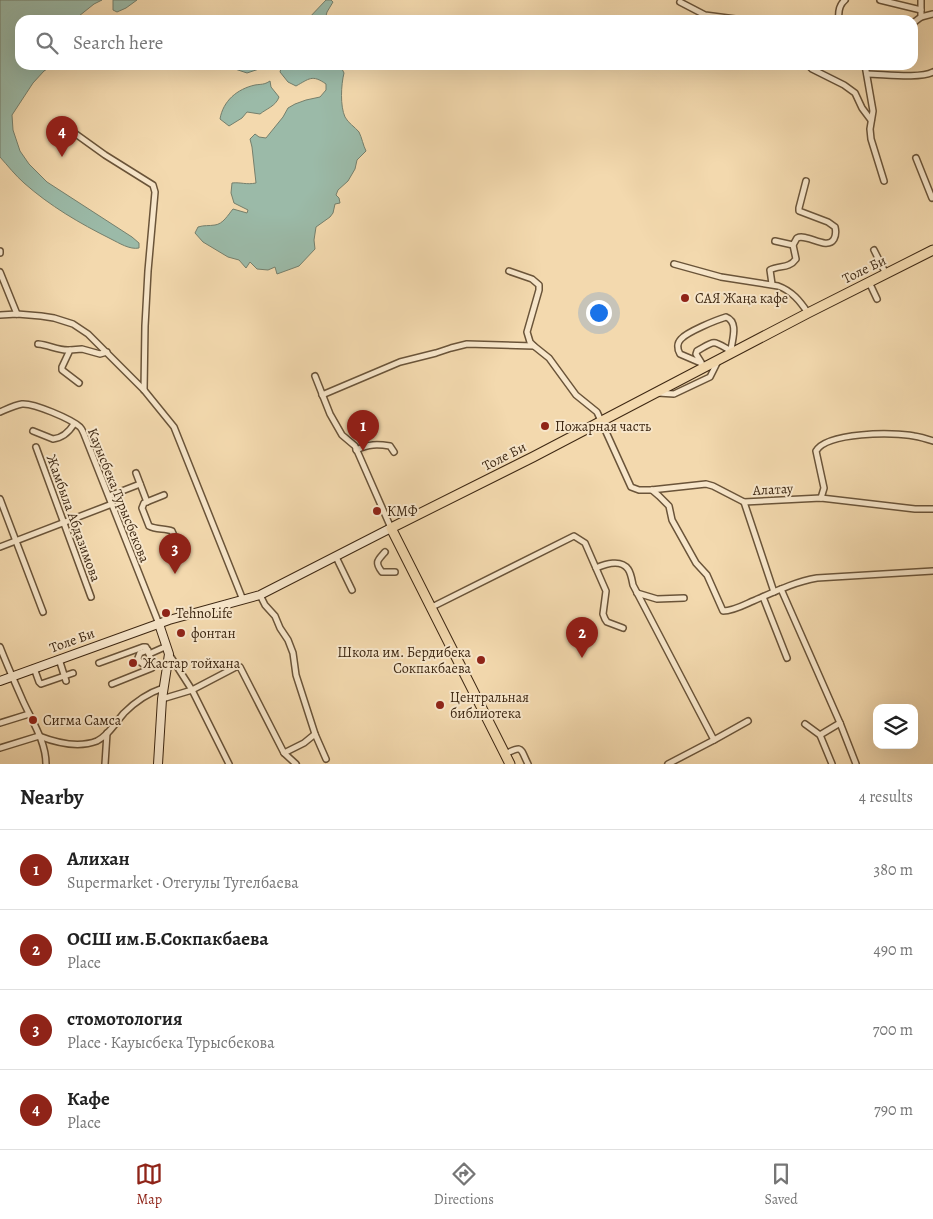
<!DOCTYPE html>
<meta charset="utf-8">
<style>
body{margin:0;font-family:Alegreya,serif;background:#f2f2f2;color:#222}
.controls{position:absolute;right:15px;bottom:15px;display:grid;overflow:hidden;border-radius:10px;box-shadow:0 5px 20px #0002}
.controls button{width:45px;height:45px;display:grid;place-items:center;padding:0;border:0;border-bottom:1px solid #e0e0e0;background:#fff;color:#222;font:25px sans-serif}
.you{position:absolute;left:598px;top:312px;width:18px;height:18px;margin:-12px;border:4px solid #fff;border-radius:50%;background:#1a73e8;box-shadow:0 0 0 8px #1a73e833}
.badge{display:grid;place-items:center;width:32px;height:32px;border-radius:50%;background:#8f2418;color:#fff;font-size:16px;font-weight:700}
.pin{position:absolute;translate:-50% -41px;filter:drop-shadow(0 1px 2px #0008)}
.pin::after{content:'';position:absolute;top:26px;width:18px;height:15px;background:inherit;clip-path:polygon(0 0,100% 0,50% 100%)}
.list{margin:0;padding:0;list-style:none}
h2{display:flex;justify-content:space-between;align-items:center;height:65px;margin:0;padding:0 20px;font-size:21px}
h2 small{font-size:16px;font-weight:400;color:#767676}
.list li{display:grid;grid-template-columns:32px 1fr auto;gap:15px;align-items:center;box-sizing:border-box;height:80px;padding:0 20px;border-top:1px solid #e0e0e0}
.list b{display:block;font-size:19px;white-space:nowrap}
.list p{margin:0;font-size:16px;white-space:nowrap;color:#767676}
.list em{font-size:16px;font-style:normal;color:#767676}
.icon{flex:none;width:28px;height:28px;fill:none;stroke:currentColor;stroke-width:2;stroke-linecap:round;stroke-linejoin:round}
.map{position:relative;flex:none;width:933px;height:764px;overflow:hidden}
.search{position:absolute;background:#fff;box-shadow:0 5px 20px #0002;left:15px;right:15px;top:15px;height:55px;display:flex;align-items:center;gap:12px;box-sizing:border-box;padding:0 18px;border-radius:15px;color:#767676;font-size:19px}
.sheet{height:385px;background:#fff}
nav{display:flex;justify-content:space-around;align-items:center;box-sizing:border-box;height:70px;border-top:1px solid #e0e0e0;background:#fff;font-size:14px;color:#767676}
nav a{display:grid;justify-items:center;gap:2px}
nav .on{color:#8f2418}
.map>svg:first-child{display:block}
</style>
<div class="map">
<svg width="933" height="764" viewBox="0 0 933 764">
<rect width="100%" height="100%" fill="#f3d9ae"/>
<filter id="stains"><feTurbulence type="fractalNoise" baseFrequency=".004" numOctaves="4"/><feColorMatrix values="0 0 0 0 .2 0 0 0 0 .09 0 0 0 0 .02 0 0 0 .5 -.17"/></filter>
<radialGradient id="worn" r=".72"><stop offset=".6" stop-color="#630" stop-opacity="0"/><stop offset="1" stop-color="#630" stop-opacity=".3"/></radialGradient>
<!-- water -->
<g fill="#9bbaa8" stroke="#757f6c">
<path d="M0,0H102L94,4L74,20H20V65H53L44,71L33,83L12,115L13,130L20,151L29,164L47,182L132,237L139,243V248C130,250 119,243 111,239C79,223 50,206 24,183C15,175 8,166 0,157Z"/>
<polygon points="113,0 137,0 126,8 117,12 113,10"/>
<polygon points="326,0 331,0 333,2 327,12 326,16 321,20 307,20"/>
<polygon points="235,65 261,65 262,68 247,73 235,69"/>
<path d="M282,65H310L312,69H316L318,65H340L344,73C341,85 340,106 345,117C348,123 355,127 359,132C362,138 363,145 366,151L357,160L355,169L348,181L338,190L336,195L339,198L340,203L335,204L333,213L330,217L316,227L314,240L315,249L299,266L277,274L275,267L268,270L257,269L250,262L246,268L239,260L228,257L203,242L195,233L198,227C204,225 209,226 215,225C223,224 228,215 233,209L247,213L248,210L234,203L231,193L232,183C241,182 246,185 256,183L252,147L250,139L255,134L259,137L266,138L283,117L288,108L295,104L306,100L320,97L326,90V84C312,74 309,79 296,86L288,82L280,72Z"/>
<path d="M270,81L271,87L279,97C276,106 266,109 260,114L247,112L242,118L229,126L220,119C223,101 237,89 255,85C261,84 264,85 270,81Z"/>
</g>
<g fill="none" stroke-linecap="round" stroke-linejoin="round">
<!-- street casing -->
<g stroke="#6a5439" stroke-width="8">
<g id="street">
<polyline points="880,0 921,10"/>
<polyline points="680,2 705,15 743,20"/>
<polyline points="921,17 933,14"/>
<path d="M839,20C838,12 839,5 845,0"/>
<polyline points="913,23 921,17 921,0"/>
<polyline points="808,65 812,69 844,85 855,93 862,108 871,120"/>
<polyline points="865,65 873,111 870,129 871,139 884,181"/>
<path d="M867,74C883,74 920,79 933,72"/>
<polyline points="73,132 105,155 153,185 155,192 148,271 145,326 144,390"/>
<polyline points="916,158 932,198"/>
<polyline points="775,241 793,245"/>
<polyline points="874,250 886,274"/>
<polyline points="0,251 0,253"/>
<path d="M674,264L721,277L778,286C792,291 800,301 808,313"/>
<polyline points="509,271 532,279 539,285 539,290 527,332 530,342 534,346"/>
<polyline points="0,272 17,314"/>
<polyline points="869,282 877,299"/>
<path d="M772,284L770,270C779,265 789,269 796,259L793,245L797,238C807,233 827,251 834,239C836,235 836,231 835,227L828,222L799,211V208L806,181"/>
<polyline points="0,315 17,314 41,316 54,318 73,324 88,334 144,390 174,427 243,600"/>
<path d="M38,344C50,345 58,351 70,350"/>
<path d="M701,362L696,354L697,351C716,340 712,340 731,351"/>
<path d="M701,363L680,354C677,349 677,343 681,339C687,332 716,320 726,317C739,322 732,340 731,350"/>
<polyline points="315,376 330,414 342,435 355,446 391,528"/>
<polyline points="79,383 62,370 62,367 70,350 82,349 100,354 107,352"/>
<polyline points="658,393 674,394 710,377 718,361"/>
<polyline points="322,395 400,362 436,353 451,348 467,344 534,346 549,358 576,395 597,412 631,487 639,490 651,490 706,484 713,486 744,502 821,498 915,509 933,509"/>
<path d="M0,412C7,409 15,405 22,404C34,403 71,419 80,427C82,429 83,432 84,434L159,624"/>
<path d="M33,431L53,439C63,438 69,432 74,424"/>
<polyline points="36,447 91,597"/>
<path d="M356,450C369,444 377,444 390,446L394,452"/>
<polyline points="136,473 147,502"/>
<path d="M652,490L659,496L669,506L672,520L696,563L707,575L723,611C733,611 744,605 753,601C774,592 794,582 817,578L933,571"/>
<path d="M164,495L144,503L142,508L149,526C156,530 165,528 172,531L182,554"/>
<polyline points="109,496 140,484"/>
<path d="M821,498L824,488L816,451C827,432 894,432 914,436C920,437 927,439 933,441"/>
<polyline points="0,499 43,612"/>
<polyline points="744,502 774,592"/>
<polyline points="0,547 112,504"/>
<path d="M385,552C378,560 374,562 382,572H395"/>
<polyline points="336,557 352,590"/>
<path d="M596,568C605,564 621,559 628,569C631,573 632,580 633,585L714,740"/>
<polyline points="781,589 840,723 856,764"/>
<polyline points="637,593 657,599 684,598"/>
<polyline points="260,595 265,605 275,616 280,628 288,640 293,653 296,675 315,734 326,759"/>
<polyline points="763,597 787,658"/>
<polyline points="432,607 574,536 585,543 606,591 603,614 605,619 607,622 623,628"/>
<path d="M0,647C7,665 15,683 23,701C32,721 46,742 46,764"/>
<polyline points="148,650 140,653 138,658 139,661 143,664 152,661"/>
<polyline points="169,654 192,690 229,764"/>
<polyline points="59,659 66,681"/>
<polyline points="99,663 143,647 146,647 149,654"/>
<polyline points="34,668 39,682 41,684 73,673"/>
<polyline points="112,684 152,668 153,665 149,654 167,646"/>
<polyline points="162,699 192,690 236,667 240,667 284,753 296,764"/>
<polyline points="0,723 29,714"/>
<polyline points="805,724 820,735 832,764"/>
<polyline points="820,735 840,723"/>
<path d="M39,736C57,743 79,748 97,741C109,735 116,722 124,713C136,701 148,693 163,688"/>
<polyline points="0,748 39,736"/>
<polyline points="284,753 304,743 315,734"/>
<path d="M505,754C523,745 520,748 528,764"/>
<polyline points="105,764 107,733"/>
<polyline points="668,764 714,740 748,721"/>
</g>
</g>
<!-- secondary casing -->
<g stroke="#3d2712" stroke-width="10">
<g id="secondary">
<polyline points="0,681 169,620 260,595 391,528"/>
<polyline points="158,764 162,699 169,654 159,624"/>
</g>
</g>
<!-- primary casing -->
<g stroke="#3d2712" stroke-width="11">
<polyline id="primary" points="510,764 391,528 533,457 808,313 933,250"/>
</g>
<!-- street -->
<use href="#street" stroke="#f7e6ca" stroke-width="5"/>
<!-- secondary -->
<use href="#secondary" stroke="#f7e6ca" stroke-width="8"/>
<!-- primary -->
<use href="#primary" stroke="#f3d9ae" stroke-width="9"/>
</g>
<!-- markers -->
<g fill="#8f2418" stroke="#f7e6ca" stroke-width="2">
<circle cx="685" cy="298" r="5"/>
<circle cx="545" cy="426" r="5"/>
<circle cx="377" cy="511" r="5"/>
<circle cx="166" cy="613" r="5"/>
<circle cx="181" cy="633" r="5"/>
<circle cx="481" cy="660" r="5"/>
<circle cx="133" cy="663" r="5"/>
<circle cx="440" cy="705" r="5"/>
<circle cx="33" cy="720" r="5"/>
</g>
<g text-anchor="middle" stroke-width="4" stroke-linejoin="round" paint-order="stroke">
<!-- street labels -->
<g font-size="14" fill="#3d2712" stroke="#f7e6ca">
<text transform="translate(864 269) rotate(-26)" y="5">Толе Би</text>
<text transform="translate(504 456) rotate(-27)" y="5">Толе Би</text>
<text transform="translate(773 489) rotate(-3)" y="5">Алатау</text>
<text transform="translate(119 495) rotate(68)" y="5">Кауысбека Турысбекова</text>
<text transform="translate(74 518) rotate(70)" y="5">Жамбыла Абдазимова</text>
<text transform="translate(72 640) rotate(-20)" y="5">Толе Би</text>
</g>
<!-- poi labels -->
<g font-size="14" fill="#3d2712" stroke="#f7e6ca" text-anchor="start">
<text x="695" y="303">САЯ Жаңа кафе</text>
<text x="555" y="431">Пожарная часть</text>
<text x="387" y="516">КМФ</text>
<text x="176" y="618">TehnoLife</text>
<text x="191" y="638">фонтан</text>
<text x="471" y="657" text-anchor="end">Школа им. Бердибека<tspan x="471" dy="16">Сокпакбаева</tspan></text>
<text x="143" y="668">Жастар тойхана</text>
<text x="450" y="702">Центральная<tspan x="450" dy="16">библиотека</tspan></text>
<text x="43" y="725">Сигма Самса</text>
</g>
</g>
<rect width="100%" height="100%" filter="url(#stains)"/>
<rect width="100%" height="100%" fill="url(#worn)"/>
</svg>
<div class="controls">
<button><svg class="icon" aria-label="layers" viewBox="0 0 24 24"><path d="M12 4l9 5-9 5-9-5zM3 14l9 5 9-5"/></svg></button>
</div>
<div class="you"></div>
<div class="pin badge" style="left:363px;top:451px">1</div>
<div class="pin badge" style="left:582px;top:658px">2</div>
<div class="pin badge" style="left:175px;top:574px">3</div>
<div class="pin badge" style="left:62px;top:157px">4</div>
<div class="search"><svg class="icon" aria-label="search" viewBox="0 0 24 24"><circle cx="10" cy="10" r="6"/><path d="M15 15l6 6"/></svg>Search here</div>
</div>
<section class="sheet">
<h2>Nearby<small>4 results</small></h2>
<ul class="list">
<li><span class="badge">1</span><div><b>Алихан</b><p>Supermarket · Отегулы Тугелбаева</p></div><em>380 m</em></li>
<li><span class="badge">2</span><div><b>ОСШ им.Б.Сокпакбаева</b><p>Place</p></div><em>490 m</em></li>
<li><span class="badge">3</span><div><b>стомотология</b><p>Place · Кауысбека Турысбекова</p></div><em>700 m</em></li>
<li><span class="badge">4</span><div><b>Кафе</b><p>Place</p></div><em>790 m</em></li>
</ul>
</section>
<nav>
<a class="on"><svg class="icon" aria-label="map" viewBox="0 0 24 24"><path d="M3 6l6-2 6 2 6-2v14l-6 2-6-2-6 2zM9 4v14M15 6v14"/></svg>Map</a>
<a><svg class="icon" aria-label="directions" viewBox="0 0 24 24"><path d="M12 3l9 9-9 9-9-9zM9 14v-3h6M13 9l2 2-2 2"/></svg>Directions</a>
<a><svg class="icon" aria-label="saved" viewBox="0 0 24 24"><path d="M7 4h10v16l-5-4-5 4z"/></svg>Saved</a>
</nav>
